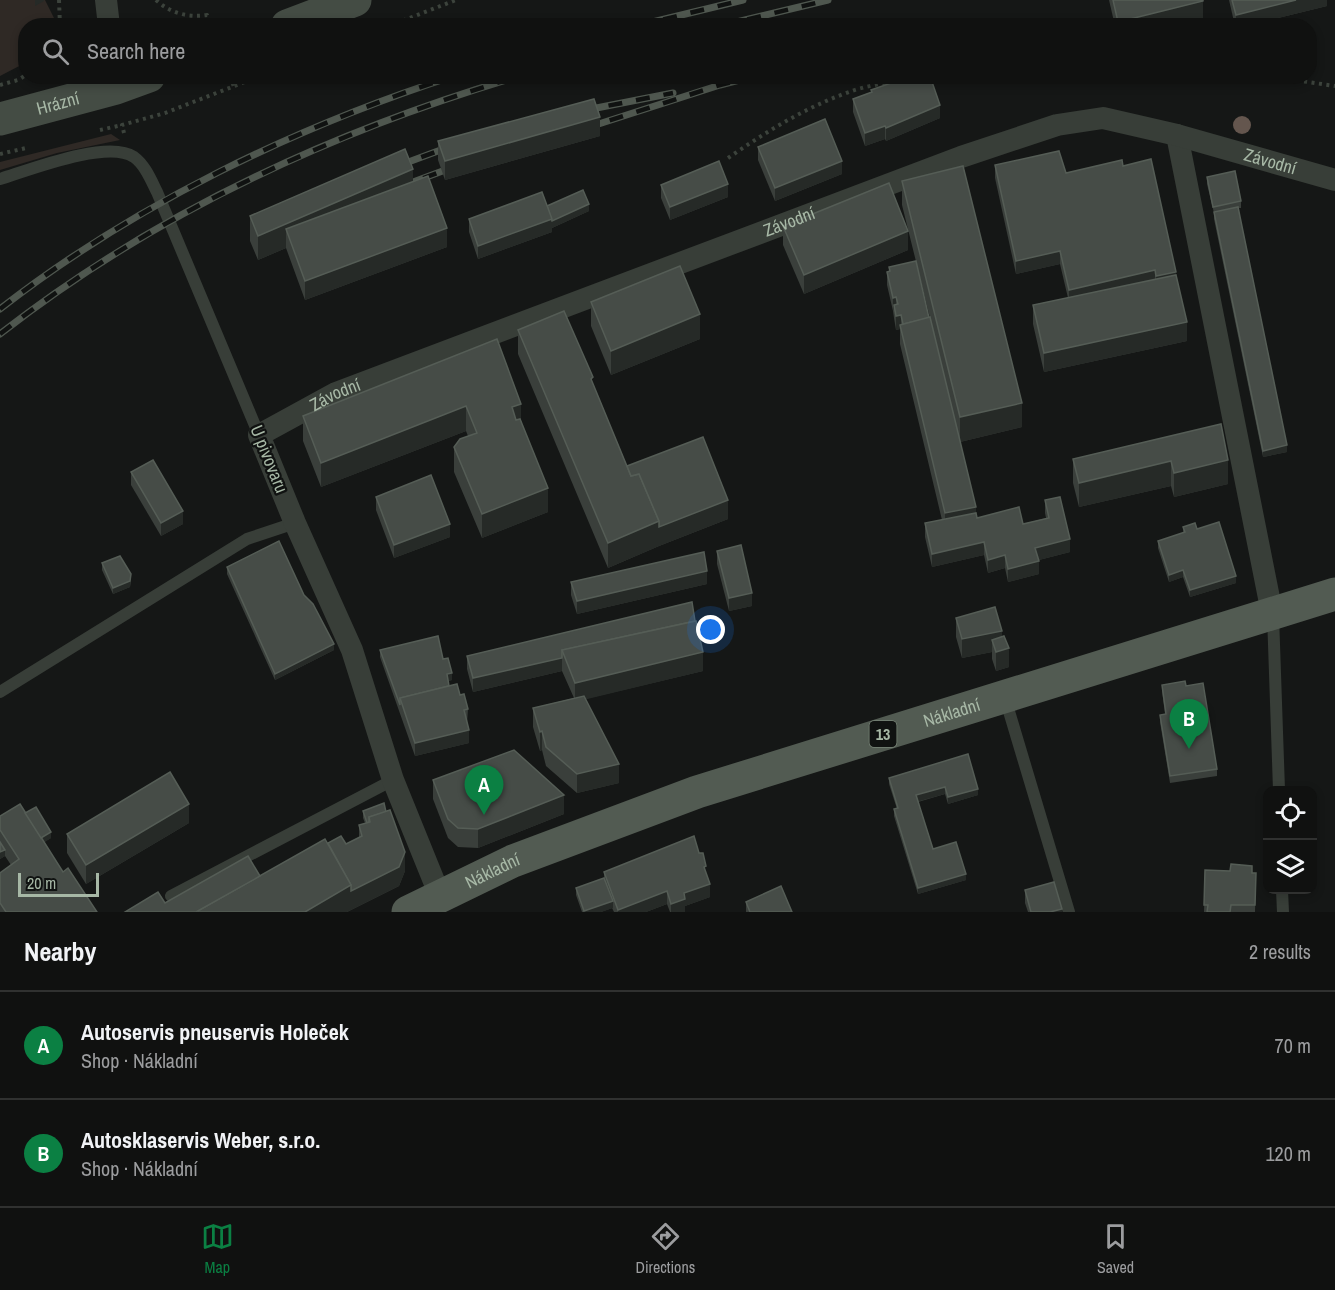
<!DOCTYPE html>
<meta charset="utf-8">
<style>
body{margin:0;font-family:"Archivo Narrow",sans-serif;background:#1e1f1e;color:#f1f3f6}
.controls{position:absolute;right:18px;bottom:18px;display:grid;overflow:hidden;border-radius:12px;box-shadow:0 3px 9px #0003}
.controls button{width:54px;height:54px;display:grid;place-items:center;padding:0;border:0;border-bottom:2px solid #303130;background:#101110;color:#f1f3f6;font:30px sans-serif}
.scale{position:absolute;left:18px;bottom:15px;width:81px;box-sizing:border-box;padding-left:6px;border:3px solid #a7b8a6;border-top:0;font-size:16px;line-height:21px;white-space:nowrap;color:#a7b8a6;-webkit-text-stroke:4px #101211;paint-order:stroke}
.you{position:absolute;left:711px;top:630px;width:21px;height:21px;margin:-15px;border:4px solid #fff;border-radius:50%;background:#1a73e8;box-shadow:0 0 0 9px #1a73e833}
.badge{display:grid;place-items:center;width:39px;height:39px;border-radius:50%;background:#0b8043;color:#fff;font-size:20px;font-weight:700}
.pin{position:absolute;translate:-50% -50px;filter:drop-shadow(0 2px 3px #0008)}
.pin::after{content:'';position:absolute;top:32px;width:21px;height:18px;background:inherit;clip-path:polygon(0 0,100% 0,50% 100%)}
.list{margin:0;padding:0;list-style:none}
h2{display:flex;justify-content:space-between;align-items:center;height:78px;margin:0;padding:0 24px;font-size:26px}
h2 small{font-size:20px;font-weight:400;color:#9c9d9f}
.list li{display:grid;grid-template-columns:39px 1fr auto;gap:18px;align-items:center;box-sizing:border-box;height:108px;padding:0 24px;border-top:2px solid #303130}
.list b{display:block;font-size:22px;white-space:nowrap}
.list p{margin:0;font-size:20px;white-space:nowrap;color:#9c9d9f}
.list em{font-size:20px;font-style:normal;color:#9c9d9f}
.icon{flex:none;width:33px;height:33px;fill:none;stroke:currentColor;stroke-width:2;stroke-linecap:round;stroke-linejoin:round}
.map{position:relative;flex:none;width:1335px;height:912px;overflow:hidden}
.search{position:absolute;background:#101110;box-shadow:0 3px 9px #0003;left:18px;right:18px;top:18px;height:66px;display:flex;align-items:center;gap:15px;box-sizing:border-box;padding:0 21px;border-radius:24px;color:#9c9d9f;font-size:22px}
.sheet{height:294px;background:#101110}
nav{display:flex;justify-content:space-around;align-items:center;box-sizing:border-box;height:84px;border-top:2px solid #303130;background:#101110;font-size:16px;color:#9c9d9f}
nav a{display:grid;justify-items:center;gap:3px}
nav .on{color:#0b8043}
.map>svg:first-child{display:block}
</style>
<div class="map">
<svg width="1335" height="912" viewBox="0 0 1335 912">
<rect width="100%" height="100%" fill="#151716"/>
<!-- green -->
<g fill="#2f2925">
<polygon points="0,0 45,0 54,18 52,25 26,26 25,63 0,76"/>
<polygon points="111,134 120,140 57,153 0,170 0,162"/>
</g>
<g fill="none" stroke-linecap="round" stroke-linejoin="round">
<!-- path -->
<g stroke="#3c433c" stroke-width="4" stroke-dasharray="3 4.5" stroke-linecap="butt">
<polyline points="59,0 60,26"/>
<path d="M156,0C170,13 188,18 207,15L211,26"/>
<polyline points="389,26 456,0"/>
<polyline points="230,76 234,87"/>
<polyline points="1267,76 1335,86"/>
<polyline points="0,85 18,80 26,75"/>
<polyline points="100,130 122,125"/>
<polyline points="124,133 122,125 165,113 260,76"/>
<polyline points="0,154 26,148"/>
<path d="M728,158C766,132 804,108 849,92C867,85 888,84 906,76"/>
</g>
<!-- lane -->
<g stroke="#383e38" stroke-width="12">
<path d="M0,179C29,170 108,139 134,157C145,165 151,180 157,192L259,435"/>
<polyline points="1273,615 1279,790"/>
<polyline points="0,692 247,539 295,523"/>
<polyline points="1005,698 1069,912"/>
<polyline points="1282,890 1283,912"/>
<polyline points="171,896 393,780"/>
</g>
<!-- street -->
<g stroke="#383e38" stroke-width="22">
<polyline points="106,0 109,26"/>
<polyline points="1177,135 1272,613"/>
<path id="s1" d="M440,896L393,780L352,650L295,523L259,435L336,393L961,157L1057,125L1103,118L1177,135L1335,180"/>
</g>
<!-- secondary -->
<g stroke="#444c44" stroke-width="33">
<polyline points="287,26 355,0"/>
<path id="s2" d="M0,119L116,88L149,76"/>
</g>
<!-- primary -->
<path stroke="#525b52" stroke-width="33" id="s3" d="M408,912L513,861L697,792L1335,594"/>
<!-- rail casing -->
<g stroke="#4f574f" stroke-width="7">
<g id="rail">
<polyline points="636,26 743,0"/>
<polyline points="720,26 828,0"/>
<polyline points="581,111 673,93"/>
<polyline points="583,129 720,85 755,76"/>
<polyline points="395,167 454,145"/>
<polyline points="397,188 456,166"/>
<path d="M0,309C132,206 295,127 454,76"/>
<path d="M0,334C154,214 333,131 520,76"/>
</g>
</g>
<!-- rail -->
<use href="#rail" stroke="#101211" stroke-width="4.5" stroke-dasharray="14" stroke-linecap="butt"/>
</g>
<!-- trees -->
<circle fill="#64564e" cx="1242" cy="125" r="9"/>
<!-- wall -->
<g fill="#3a3f3b">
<polygon points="1109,0 1203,0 1203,20 1181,26 1115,26"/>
<polygon points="1229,0 1327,0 1327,6 1245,26 1235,26"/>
<polygon points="871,90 940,118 886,141 885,139 865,146 853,112 853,99 871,92"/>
<polygon points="600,136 445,180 438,160 438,141"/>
<polygon points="758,147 842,174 775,201 758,160"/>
<polygon points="995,165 1066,173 1123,166 1176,276 1187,341 1044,372 1033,324 1033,305 1068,298 1060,264 1016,274 995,178"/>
<polygon points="1207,177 1241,201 1241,208 1238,208 1287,452 1263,457 1214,219 1214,213 1207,184"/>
<polygon points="902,181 1022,427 960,442 977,518 1023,524 1046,518 1045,513 1045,500 1070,552 1039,560 1039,574 1008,582 1005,568 988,573 984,555 932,567 925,537 925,523 942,520 900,344 900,329 896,330 894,318 893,311 887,285 887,272 889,271 889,267 930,318 902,205"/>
<polygon points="413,182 447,247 305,300 286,248 258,260 250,241 250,216"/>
<polygon points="661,185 728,197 670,220 661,198"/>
<polygon points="547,206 589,211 552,228 552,232 478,259 469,232 469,219"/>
<polygon points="783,226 908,250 804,294 783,245"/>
<polygon points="591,302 700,339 611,375 591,326"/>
<polygon points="518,330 593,384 627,466 728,519 659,546 608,568 518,354"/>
<polygon points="497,339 548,512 482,538 454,472 454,447 468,436 466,431 321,487 303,441 303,416"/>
<polygon points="1221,424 1228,484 1174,497 1171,486 1079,507 1073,483 1073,459"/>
<polygon points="131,472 183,524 161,536 131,485"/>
<polygon points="376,497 450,537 394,558 376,510"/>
<polygon points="1183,527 1197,529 1236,583 1190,597 1183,577 1169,582 1158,548 1158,541 1183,533"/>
<polygon points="717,551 752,606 729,611 717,564"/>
<polygon points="102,563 131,581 130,587 113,594 102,570"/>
<polygon points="227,567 304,595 334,650 275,680 227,574"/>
<polygon points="571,582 707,584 577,614 571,595"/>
<polygon points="692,602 703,671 585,699 619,783 577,793 546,766 542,750 540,751 533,727 533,708 574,698 562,671 473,692 467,669 467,656"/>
<polygon points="956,618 1002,637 1009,667 996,671 992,659 992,652 962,658 956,637"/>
<polygon points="380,650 443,659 452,680 448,681 449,686 460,695 468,709 467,723 469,743 415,756 380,657"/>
<polygon points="1162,685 1217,769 1217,776 1170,783 1160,722 1160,715 1165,714 1162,691"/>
<polygon points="968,754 978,795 948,804 945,794 918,802 933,849 966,880 918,894 894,816 894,809 897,809 889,784 889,778"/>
<polygon points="433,780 564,814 478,848 458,847 448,838 433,799"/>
<polygon points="363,811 405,871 399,886 347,912 125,912 165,903 260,876 328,843 346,844 359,837 359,825 365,823 363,818"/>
<polygon points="25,813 51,838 44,842 63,872 97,912 0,912 0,873 11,865 5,856 0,859 0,816"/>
<polygon points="189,823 86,884 67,853 67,834"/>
<polygon points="1205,870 1256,873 1255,912 1204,912"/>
<polygon points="604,872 706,874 710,897 685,906 685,912 670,912 667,904 646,912 614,912 612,908 601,912 582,912 576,895 576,888 604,878"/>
<polygon points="1025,890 1062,912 1028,912 1025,903"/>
<polygon points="746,902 750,912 746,912"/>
</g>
<!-- shaded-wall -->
<g fill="#262a27">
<polygon points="35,0 44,0 44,1 35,6"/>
<polygon points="1296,0 1327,0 1327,6 1245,26 1236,26 1236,15"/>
<polygon points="1203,1 1203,20 1181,26 1118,26 1118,22"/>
<polygon points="940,105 940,118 886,141 886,128"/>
<polygon points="600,117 600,136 445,180 445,161"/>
<polygon points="885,126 885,139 865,146 865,133"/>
<polygon points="842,161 842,174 775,201 775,188"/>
<polygon points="413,169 413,193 286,229 286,248 258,260 258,236"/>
<polygon points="728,184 728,197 670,220 670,207"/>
<polygon points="589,204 589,211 552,228 552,232 478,259 478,246"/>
<polygon points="447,228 447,247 305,300 305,281"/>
<polygon points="908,231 908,250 804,294 804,275"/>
<polygon points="1060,251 1060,264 1016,274 1016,261"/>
<polygon points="1155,270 1155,283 1069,303 1069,290"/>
<polygon points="1176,272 1176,285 1156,289 1156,276"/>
<polygon points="896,297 896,310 894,305 893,311 893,298"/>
<polygon points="700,314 700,339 611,375 611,351"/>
<polygon points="901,315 901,328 900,325 900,329 896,330 896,316"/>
<polygon points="1187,322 1187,341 1044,372 1044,353"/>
<polygon points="1022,403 1022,427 960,442 960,417"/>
<polygon points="521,404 521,428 512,431 512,407"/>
<polygon points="466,406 466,431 321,487 321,463"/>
<polygon points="1287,445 1287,452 1263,457 1263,451"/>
<polygon points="1228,460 1228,484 1174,497 1174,473"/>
<polygon points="1171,461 1171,486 1079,507 1079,483"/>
<polygon points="548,488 548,512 482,538 482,514"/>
<polygon points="728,500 728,519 659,546 608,568 608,543 659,521"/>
<polygon points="976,507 976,526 945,533 945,513"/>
<polygon points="183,511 183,524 161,536 161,523"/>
<polygon points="450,524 450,537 394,558 394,545"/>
<polygon points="1070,539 1070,552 1035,561 1035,548"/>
<polygon points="984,542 984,555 932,567 932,554"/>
<polygon points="1005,555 1005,568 988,573 988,560"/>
<polygon points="1039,561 1039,574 1008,582 1008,569"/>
<polygon points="1183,570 1183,577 1169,582 1169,575"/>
<polygon points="707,571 707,584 577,614 577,601"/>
<polygon points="131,574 130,587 113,594 113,588"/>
<polygon points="1236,576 1236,583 1190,597 1190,590"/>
<polygon points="752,593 752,606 729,611 729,598"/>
<polygon points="1002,631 1002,650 992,640 992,652 962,658 962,639"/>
<polygon points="334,644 334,650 275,680 275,674"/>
<polygon points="1009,648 1009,667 996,671 996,652"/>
<polygon points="703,652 703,671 575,702 575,683"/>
<polygon points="562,658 562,671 473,692 473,678"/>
<polygon points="452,673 452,680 447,681 447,674"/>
<polygon points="469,730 469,743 415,756 415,743"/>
<polygon points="542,731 542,750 540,751 540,732"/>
<polygon points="619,764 619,783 577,793 577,774"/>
<polygon points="945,787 945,794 916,802 916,795"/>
<polygon points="978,789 978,795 948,804 948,797"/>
<polygon points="564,795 564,814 478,848 478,829"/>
<polygon points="189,804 189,823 86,884 86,865"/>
<polygon points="51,832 51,838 36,848 36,841"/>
<polygon points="5,850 5,856 0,859 0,852"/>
<polygon points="405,852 405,871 399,886 347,912 305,912"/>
<polygon points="966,874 966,880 918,894 918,888"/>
<polygon points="710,884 710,897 685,906 685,912 671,912 671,904 684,893"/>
<polygon points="667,891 667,904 646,912 618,912 618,910"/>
<polygon points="613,901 613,908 601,912 584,912 584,911"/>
<polygon points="1062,909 1062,912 1050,912"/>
</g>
<!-- building -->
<g fill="#464c47" stroke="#555d56" stroke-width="1.5">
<polygon points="1113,0 1203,0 1203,1 1118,22"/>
<polygon points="1232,0 1296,0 1236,15"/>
<polygon points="911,76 930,76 940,105 886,128 885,126 865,133 853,99 872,92 871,90"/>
<polygon points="594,99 600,117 445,161 438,141"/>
<polygon points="825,119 842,161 775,188 758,147"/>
<polygon points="405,149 413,169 258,236 250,216"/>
<polygon points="1059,151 1066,173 1122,160 1123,166 1151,159 1176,272 1156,276 1155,270 1069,290 1060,251 1016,261 995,165"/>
<polygon points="719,161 728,184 670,207 661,185"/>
<polygon points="963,166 1022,403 960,417 902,181"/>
<polygon points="1235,171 1241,201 1213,207 1207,177"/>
<polygon points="428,176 447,228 305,281 286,229"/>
<polygon points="889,183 908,231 804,275 783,226"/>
<polygon points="583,190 589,204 552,221 547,206"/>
<polygon points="542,192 552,219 478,246 469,219"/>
<polygon points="1238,207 1287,445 1263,451 1214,212"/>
<polygon points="916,261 929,318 903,324 901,315 896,316 894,305 898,304 896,297 893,298 887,272 890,271 889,267"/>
<polygon points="680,266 700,314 611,351 591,302"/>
<polygon points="1176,275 1187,322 1044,353 1033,305"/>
<polygon points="564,311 593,377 591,379 631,476 639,474 659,521 608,543 518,330"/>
<polygon points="930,317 976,507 945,513 900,325"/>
<polygon points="497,339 521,404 512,407 516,420 520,419 548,488 482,514 454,447 460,439 477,433 466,406 321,463 303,416"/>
<polygon points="1221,424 1228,460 1174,473 1171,461 1079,483 1073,459"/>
<polygon points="703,437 728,500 659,527 659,521 639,474 631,476 627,466"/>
<polygon points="153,460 183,511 161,523 131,472"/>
<polygon points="431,475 450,524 394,545 376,497"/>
<polygon points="1060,497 1070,539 1035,548 1039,561 1008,569 1005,555 988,560 984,542 932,554 925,523 976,513 977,518 1019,507 1023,524 1049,518 1045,500"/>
<polygon points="1219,522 1236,576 1190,590 1183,570 1169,575 1158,541 1185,532 1183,527 1195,523 1197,529"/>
<polygon points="279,541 304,595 313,604 334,644 275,674 227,567"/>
<polygon points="741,545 752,593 729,598 717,551"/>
<polygon points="704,552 707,571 577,601 571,582"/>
<polygon points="120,556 131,574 130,581 113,588 102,563"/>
<polygon points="692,602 695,621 562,650 562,658 473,678 467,656"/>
<polygon points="995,607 1002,631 962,639 956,618"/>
<polygon points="696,621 703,652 575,683 562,650"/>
<polygon points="438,636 443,659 448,658 452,673 447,674 449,686 400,698 400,705 380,650"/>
<polygon points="1004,636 1009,648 996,652 992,640"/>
<polygon points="1185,681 1186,686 1203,683 1217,769 1170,776 1160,715 1166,714 1162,685"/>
<polygon points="457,684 460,695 464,694 468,709 464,710 469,730 415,743 400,698"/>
<polygon points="584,696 619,764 577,774 546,747 542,731 540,732 533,708"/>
<polygon points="514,750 564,795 478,829 458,828 448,819 433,780"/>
<polygon points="968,754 978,789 948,797 945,787 916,795 933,849 956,842 966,874 918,888 894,809 898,808 889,778"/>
<polygon points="170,772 189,804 86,865 67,834"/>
<polygon points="384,803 386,812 369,817 369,822 367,823 363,811"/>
<polygon points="20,804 63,872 68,868 97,912 6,912 0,903 0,873 19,859 0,830 0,816"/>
<polygon points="36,807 51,832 41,838 25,813"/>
<polygon points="390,810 405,852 399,867 351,891 351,885 328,843 341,836 346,844 362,836 359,825 370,822 369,817"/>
<polygon points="694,836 699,853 703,853 706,866 704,867 710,884 684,893 685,899 671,904 667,891 618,910 604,872"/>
<polygon points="325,839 351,885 305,912 196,912"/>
<polygon points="0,842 5,850 0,852"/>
<polygon points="248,856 260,876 196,912 125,912 158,892 165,903"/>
<polygon points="1231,864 1252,866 1252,873 1256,873 1255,905 1231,905 1230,912 1207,912 1208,905 1204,905 1205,870 1230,871"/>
<polygon points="604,878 613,901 584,911 576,888"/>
<polygon points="1054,882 1062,909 1050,912 1031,912 1025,890"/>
<polygon points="781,886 792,912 750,912 746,902"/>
</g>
<g text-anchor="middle" stroke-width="4.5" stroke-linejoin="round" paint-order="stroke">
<!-- shield labels -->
<rect fill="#101211" stroke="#7a8679" stroke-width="1.5" x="869.5" y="721" width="27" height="26" rx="4.5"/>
<g font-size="16" font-weight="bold" fill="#a7b8a6">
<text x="883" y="740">13</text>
</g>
<!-- street labels -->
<g font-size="18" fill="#a7b8a6" stroke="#101211">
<text dy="6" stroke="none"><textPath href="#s2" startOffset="60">Hrázní</textPath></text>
<text dy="6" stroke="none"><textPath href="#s1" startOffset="1572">Závodní</textPath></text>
<text dy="6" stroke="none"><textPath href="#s1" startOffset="1068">Závodní</textPath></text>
<text dy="6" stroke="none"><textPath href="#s1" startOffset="582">Závodní</textPath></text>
<text transform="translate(269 459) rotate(68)" y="6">U pivovaru</text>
<text dy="6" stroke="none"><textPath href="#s3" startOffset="580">Nákladní</textPath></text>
<text dy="6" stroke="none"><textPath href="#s3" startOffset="94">Nákladní</textPath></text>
</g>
</g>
</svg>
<div class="controls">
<button><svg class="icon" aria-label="locate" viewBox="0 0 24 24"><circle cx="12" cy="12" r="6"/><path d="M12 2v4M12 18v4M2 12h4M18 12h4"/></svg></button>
<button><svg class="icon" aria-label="layers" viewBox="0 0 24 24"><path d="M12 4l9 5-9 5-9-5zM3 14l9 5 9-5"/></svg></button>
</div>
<div class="scale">20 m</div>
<div class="you"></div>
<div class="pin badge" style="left:484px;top:815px">A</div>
<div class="pin badge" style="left:1189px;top:749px">B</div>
<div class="search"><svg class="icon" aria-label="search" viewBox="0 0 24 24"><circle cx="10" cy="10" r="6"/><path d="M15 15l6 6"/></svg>Search here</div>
</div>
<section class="sheet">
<h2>Nearby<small>2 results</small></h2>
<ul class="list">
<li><span class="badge">A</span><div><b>Autoservis pneuservis Holeček</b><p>Shop · Nákladní</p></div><em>70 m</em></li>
<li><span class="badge">B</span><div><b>Autosklaservis Weber, s.r.o.</b><p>Shop · Nákladní</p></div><em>120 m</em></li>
</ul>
</section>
<nav>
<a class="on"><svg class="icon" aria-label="map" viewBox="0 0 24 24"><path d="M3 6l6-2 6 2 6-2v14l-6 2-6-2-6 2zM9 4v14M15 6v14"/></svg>Map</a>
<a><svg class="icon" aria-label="directions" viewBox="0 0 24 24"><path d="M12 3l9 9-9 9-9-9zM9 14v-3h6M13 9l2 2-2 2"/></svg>Directions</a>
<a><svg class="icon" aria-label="saved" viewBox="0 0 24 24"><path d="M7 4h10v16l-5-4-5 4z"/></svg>Saved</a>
</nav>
